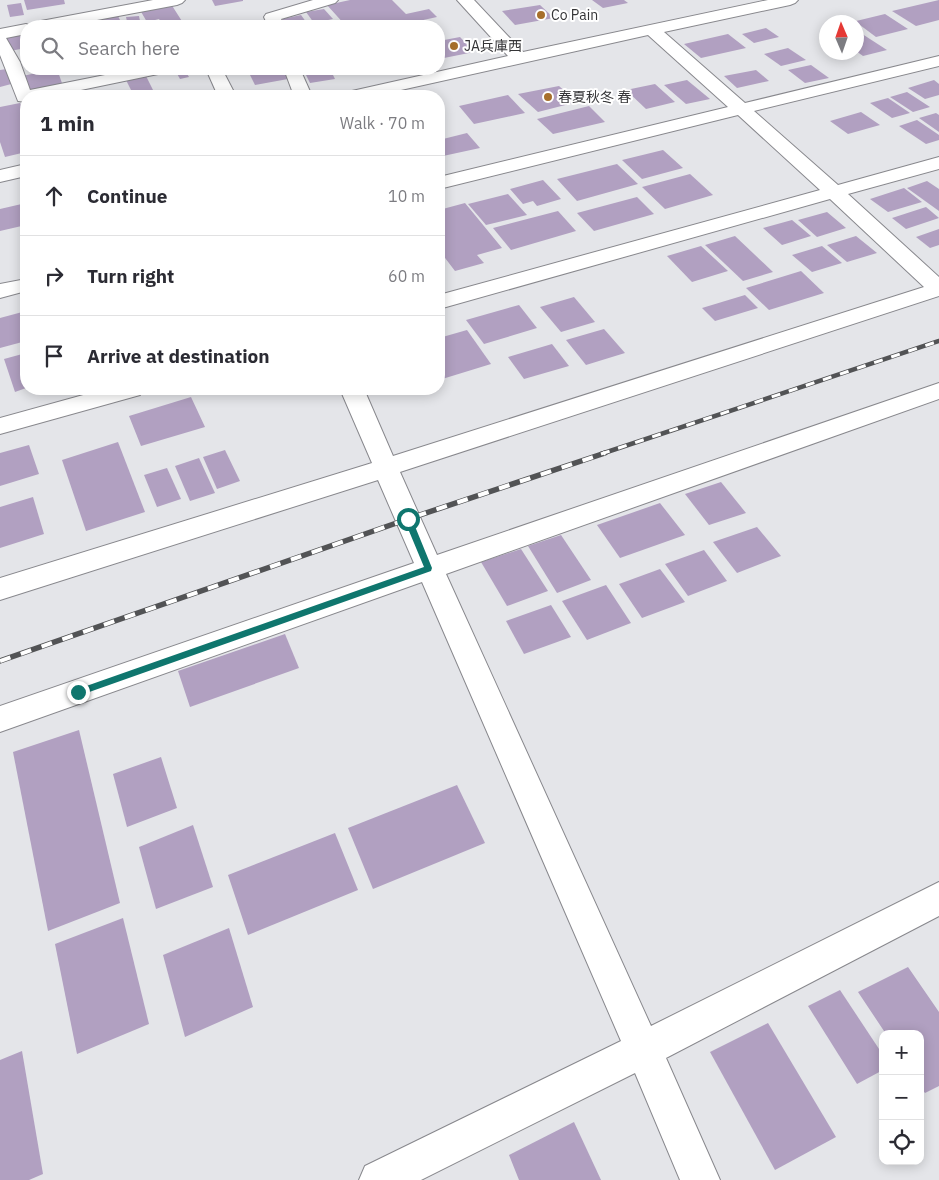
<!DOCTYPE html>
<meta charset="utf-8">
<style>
body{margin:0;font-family:"IBM Plex Sans","Noto Sans JP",sans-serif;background:#f7f7f7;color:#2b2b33}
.controls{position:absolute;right:15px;bottom:15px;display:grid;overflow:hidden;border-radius:10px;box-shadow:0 2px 12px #0003}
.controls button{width:45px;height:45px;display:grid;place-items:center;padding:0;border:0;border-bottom:1px solid #e1e1e2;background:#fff;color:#2b2b33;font:25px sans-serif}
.compass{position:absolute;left:819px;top:15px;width:45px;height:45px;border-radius:50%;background:#fff;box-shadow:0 2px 12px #0003;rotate:358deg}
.stop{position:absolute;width:15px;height:15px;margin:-11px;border:4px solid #0f766e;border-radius:50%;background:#fff}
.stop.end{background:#0f766e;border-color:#fff;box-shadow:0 1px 5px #0008}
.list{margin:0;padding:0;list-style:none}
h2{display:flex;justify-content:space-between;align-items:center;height:65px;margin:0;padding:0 20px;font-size:21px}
h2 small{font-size:16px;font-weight:400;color:#7c7c81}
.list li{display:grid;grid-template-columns:32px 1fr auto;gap:15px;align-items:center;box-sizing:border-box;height:80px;padding:0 20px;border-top:1px solid #e1e1e2}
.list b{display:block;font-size:19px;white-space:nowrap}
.list em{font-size:16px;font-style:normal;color:#7c7c81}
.icon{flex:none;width:28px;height:28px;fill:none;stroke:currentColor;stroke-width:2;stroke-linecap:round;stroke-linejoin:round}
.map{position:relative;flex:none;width:939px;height:1180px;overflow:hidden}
.search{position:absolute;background:#fff;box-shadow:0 2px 12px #0003;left:20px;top:20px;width:425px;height:55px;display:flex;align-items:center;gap:12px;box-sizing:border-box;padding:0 18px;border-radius:20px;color:#7c7c81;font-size:19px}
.panel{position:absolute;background:#fff;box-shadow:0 2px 12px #0003;left:20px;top:90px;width:425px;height:305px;border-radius:20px}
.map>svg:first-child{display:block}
</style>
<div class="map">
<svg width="939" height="1180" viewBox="0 0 939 1180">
<rect width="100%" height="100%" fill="#e4e5e9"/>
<!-- building -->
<g fill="#b1a0c1">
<polygon points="24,0 64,0 65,4 27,10"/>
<polygon points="212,0 243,0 243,1 215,6"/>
<polygon points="350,0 392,0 406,14 429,9 437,17 396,26 346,26 327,5"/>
<polygon points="592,0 624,0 628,3 603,8"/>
<polygon points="939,0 939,20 916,26 892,11"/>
<polygon points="21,3 24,15 10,17 7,5"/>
<polygon points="171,4 185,26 163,26 159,19 147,22 140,10"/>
<polygon points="540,5 554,18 515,25 502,11"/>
<polygon points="324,9 333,19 314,23 306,12"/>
<polygon points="117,14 123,26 84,26 81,21"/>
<polygon points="885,14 908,29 876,37 856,22 852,22"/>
<polygon points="301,15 309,26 287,26 282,19"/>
<polygon points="139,16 141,26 128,26 126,17"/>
<polygon points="766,28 779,37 754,43 742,34"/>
<polygon points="856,30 887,50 863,56 856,51"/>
<polygon points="26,34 26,48 10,51 4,38"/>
<polygon points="728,34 746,48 701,58 684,44"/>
<polygon points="460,37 474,52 439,59 439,41"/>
<polygon points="788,48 806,60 781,66 764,54"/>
<polygon points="811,65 829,78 805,83 788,70"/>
<polygon points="7,69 15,83 0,87 0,70"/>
<polygon points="57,69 63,86 27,93 22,76"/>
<polygon points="184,69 189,77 180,79 175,70"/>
<polygon points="247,69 283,69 288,79 255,85"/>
<polygon points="303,69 330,69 335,79 310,83"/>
<polygon points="756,70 769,81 737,88 724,76"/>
<polygon points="146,76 156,96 134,96 126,80"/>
<polygon points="687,80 710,99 686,104 664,85"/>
<polygon points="934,80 939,84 939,95 925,99 908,88"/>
<polygon points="655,84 675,102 646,109 626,90"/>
<polygon points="559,86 577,102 538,112 518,94"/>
<polygon points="83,89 86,96 54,96 54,95"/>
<polygon points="907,92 930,107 913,112 890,97"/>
<polygon points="508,95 525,113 474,124 459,106"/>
<polygon points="888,98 910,113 892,118 870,103"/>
<polygon points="20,103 26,119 26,152 5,157 0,142 0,107"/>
<polygon points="589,106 605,122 553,134 537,119"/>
<polygon points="861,112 880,125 848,134 830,121"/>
<polygon points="936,113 939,115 939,132 919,118"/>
<polygon points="917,120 939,135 939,140 926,144 899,126"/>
<polygon points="467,133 480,148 443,156 439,151 439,140"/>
<polygon points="663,150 683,168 642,179 622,160"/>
<polygon points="617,164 638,184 577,201 557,179"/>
<polygon points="690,174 713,195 665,209 642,187"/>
<polygon points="543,180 561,199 537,206 533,201 523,204 510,189"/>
<polygon points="927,181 939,189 939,211 907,188"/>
<polygon points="904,188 922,202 888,212 870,199"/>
<polygon points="508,194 527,215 486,225 468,204"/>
<polygon points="637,197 654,214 594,231 577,213"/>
<polygon points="26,203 26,225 0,231 0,209"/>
<polygon points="465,203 502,248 477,255 484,263 455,271 439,250 439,210"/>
<polygon points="926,207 939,218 906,229 892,218"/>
<polygon points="558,211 576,231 511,250 493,228"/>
<polygon points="827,212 846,228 817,237 798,220"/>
<polygon points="792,220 811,236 782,245 763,228"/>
<polygon points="939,229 939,245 930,248 916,237"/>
<polygon points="735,236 773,272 743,281 705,245"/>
<polygon points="856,236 877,253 847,262 827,245"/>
<polygon points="701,246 728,271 692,282 667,256"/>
<polygon points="822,246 842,263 812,272 792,255"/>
<polygon points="801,271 824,293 769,310 746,288"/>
<polygon points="745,295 758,308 715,321 702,308"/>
<polygon points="574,297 595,322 561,332 540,307"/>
<polygon points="519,305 537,328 484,344 466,320"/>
<polygon points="26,311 26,341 0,348 0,318"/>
<polygon points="604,329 625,353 586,365 566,340"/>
<polygon points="467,330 491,364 439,380 439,338"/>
<polygon points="552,344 569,366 524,379 508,357"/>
<polygon points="26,353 26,388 15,392 4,359"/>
<polygon points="191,397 205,427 141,446 129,416"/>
<polygon points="118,442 145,512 86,531 62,460"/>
<polygon points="29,445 39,474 0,486 0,453"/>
<polygon points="225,450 240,481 217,489 203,457"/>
<polygon points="199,458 215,493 190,501 175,466"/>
<polygon points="167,468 181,499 157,507 144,475"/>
<polygon points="721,482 746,513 709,525 685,494"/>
<polygon points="33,497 44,534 0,548 0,507"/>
<polygon points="660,503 685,535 620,558 597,525"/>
<polygon points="757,527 781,556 737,573 713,542"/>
<polygon points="561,535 591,580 557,593 528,546"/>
<polygon points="521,549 548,591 507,606 481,562"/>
<polygon points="704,550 727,581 688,596 665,564"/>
<polygon points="660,569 685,602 642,618 619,584"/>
<polygon points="606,585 631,623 587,640 562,601"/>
<polygon points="551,605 571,637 524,654 506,621"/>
<polygon points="285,634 299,668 190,707 178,671"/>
<polygon points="79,730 120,903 48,931 13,752"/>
<polygon points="161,757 177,808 127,827 113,774"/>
<polygon points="457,785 485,843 373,889 348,828"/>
<polygon points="193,825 213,887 156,909 139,847"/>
<polygon points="335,833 358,890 248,935 228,875"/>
<polygon points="123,918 149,1024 77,1054 55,944"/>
<polygon points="229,928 253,1007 185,1037 163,955"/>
<polygon points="908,967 939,1012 939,1086 925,1093 920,1087 920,1034 886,1034 858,992"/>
<polygon points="840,990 883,1055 883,1070 857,1084 808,1006"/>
<polygon points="768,1023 836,1137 775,1170 710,1052"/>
<polygon points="22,1051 43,1174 29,1180 0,1180 0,1060"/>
<polygon points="574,1122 601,1180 519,1180 509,1155"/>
</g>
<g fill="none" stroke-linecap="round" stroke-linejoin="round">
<!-- minor casing -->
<g stroke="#88888d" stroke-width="2">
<g id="minor">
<polygon points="153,0 185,0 182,3 177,5 65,26 33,26 35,23 41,21"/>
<polygon points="313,0 338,0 335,3 281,19 284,26 268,26 264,17 266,14"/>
<polygon points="457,0 474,0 523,52 768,0 798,0 795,3 790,5 664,32 745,103 939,56 939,66 754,111 838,185 939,157 939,169 848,194 939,277 939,296 400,472 437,555 939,383 939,399 446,574 651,1026 939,882 939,916 666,1058 720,1180 680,1180 635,1073 421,1180 359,1180 365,1166 621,1041 422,582 0,732 0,706 414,563 378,480 0,600 0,578 372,463 340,389 364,389 393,456 924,287 830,199 439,309 439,295 820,190 738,115 439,189 439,177 728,107 648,35 374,96 343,96 346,92 352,91 508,56"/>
<polygon points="26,24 32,26 26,26 26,34 6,38 20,62 30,90 135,69 166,69 164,73 158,74 52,96 26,96 26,102 18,101 0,55 0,29"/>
<polygon points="206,69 222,69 236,96 218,96"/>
<polygon points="284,69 300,69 312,96 294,96"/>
<polygon points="26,164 26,176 0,182 0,170"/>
<polygon points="26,279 26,291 0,298 0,284"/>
<polygon points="105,389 144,389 140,395 0,434 0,418"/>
</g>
</g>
<!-- minor -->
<use href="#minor" fill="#fff" fill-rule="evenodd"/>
<!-- rail-far1 casing -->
<g stroke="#525355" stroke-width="4.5">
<polyline id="rail-far1" points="601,454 939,341"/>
</g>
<!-- rail casing -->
<g stroke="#525355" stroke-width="5.5">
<polyline id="rail" points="0,661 408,519 605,453"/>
</g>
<!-- rail-far1 -->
<use href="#rail-far1" stroke="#fff" stroke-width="3" stroke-dasharray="9" stroke-linecap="butt"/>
<!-- rail -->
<use href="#rail" stroke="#fff" stroke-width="4" stroke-dasharray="11" stroke-linecap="butt"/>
</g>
<!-- route -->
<polygon fill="#0f766e" points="408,516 412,519 432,568 431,571 78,696 75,695 75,690 424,567 404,519"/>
<!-- markers -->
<g fill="#a76f2c" stroke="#fff" stroke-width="2">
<circle cx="541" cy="15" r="5"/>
<circle cx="454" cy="46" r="5"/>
<circle cx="548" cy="97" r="5"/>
</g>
<g text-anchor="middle" stroke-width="4" stroke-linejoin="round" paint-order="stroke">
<!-- far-poi labels -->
<g font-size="14" fill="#353537" stroke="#fff" text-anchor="start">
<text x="551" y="20">Co Pain</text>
<text x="464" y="51">JA兵庫西</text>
<text x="558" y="102">春夏秋冬 春</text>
</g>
</g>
</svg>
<div class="controls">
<button>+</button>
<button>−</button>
<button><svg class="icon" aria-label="locate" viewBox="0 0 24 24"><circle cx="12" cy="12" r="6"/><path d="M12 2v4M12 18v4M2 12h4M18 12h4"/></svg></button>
</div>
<svg class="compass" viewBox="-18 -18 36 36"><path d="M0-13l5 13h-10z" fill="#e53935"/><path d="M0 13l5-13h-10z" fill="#7c7c81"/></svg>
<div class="stop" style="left:408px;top:519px"></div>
<div class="stop end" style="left:78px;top:692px"></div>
<div class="search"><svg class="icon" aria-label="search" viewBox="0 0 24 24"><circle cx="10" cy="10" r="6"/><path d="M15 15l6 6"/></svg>Search here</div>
<section class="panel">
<h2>1 min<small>Walk · 70 m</small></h2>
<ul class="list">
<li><svg class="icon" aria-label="ahead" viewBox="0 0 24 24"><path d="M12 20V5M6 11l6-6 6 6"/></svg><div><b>Continue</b></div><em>10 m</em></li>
<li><svg class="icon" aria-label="right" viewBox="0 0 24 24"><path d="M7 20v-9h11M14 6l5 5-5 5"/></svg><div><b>Turn right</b></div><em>60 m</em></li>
<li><svg class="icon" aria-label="arrive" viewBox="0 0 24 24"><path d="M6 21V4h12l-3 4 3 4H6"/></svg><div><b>Arrive at destination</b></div></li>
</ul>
</section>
</div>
